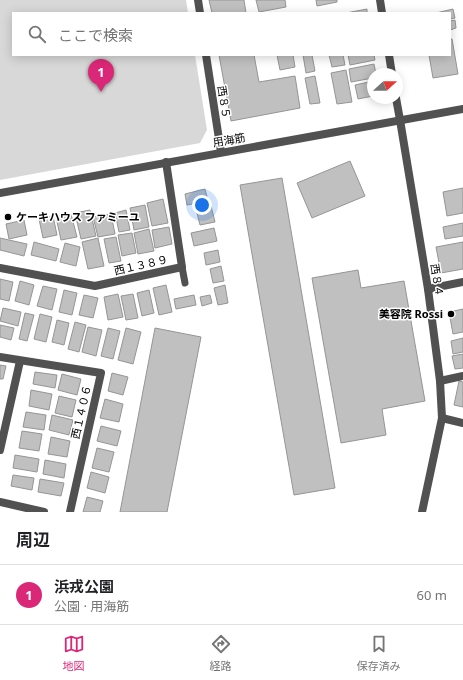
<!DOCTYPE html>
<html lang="ja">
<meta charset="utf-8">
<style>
body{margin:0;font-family:"Noto Sans","Noto Sans JP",sans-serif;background:#f2f2f2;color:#202124}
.compass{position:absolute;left:367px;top:68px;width:36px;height:36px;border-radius:50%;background:#fff;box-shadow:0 2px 10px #0003;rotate:69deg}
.you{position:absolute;left:202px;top:205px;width:14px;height:14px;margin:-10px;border:3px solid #fff;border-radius:50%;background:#1a73e8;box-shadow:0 0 0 6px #1a73e833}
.badge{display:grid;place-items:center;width:26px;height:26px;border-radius:50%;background:#db2777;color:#fff;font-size:13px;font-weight:700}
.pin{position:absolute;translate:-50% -33px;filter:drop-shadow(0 1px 2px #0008)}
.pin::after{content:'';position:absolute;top:21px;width:14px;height:12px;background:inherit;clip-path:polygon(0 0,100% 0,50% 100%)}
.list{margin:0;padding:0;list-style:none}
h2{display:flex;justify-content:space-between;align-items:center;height:52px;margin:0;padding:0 16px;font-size:17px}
h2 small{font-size:13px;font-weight:400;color:#757577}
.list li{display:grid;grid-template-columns:26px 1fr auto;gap:12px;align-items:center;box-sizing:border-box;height:60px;padding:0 16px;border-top:1px solid #e0e0e0}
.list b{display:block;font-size:15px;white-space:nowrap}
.list p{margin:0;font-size:13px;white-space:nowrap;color:#757577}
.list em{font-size:13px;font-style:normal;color:#757577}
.icon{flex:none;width:22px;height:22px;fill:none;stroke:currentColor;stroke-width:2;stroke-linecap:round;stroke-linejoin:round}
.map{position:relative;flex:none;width:463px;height:512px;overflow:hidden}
.search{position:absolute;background:#fff;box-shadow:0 2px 10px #0003;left:12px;right:12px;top:12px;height:44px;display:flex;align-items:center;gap:10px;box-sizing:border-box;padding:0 14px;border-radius:0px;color:#757577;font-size:15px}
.sheet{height:112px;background:#fff}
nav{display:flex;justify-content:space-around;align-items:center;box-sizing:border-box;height:56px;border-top:1px solid #e0e0e0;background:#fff;font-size:11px;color:#757577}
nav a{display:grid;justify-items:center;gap:2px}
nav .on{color:#db2777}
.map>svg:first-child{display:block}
</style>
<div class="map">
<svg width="463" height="512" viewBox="0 0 463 512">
<rect width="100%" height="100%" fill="#fff"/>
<!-- green -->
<polygon fill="#d8d8d8" points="0,0 186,0 188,13 13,13 13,55 195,55 207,130 200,143 0,180"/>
<!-- building -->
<g fill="#c0c0c0" stroke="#959595">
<polygon points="209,0 244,0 246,13 212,13"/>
<polygon points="256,0 285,0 286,7 259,12"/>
<polygon points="316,0 337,0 337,2 317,6"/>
<polygon points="367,9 367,13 346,13"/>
<polygon points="453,9 455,18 450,19 450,13 436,13"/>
<polygon points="455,20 456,28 450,30 450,21"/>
<polygon points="450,39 452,39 458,74 433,78 429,55 450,55"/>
<polygon points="219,55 254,55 259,82 295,76 300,108 231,121"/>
<polygon points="277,55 293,55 295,67 280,70"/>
<polygon points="303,55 312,55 315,71 306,73"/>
<polygon points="329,55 343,55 345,65 332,67"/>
<polygon points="348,55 374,55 375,60 350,65"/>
<polygon points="374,64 376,74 373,74 373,78 351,82 349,69"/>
<polygon points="346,70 352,102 337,104 331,73"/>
<polygon points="315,76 320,103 310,104 305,78"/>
<polygon points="373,81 373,96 358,99 355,85"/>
<polygon points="350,161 365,196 312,218 297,183"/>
<polygon points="282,178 335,488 294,495 240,185"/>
<polygon points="463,188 463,213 447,216 443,192"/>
<polygon points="205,189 208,201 187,205 185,194"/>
<polygon points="163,199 168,223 152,226 147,203"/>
<polygon points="145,205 149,227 134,230 130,208"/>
<polygon points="211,206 215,222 200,225 196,209"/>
<polygon points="90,210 96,236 81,239 75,213"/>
<polygon points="126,210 130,230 119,232 115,213"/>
<polygon points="71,214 77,237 61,240 56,217"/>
<polygon points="111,214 115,234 98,237 93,217"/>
<polygon points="53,216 57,235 43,238 39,219"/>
<polygon points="24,220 27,235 9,239 6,224"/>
<polygon points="463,223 463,236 445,239 443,227"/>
<polygon points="169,227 172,244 155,248 152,230"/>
<polygon points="214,228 217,241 194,246 191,233"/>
<polygon points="149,229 154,251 138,254 134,233"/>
<polygon points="132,233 136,253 122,256 118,235"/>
<polygon points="116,237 121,261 109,263 104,239"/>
<polygon points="0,238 27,244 24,256 0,250"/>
<polygon points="98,238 104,266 88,269 82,242"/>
<polygon points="34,242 59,249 56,261 31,255"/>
<polygon points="463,242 463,269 441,273 436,247"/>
<polygon points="65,243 80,247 76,266 60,262"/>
<polygon points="218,250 220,262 206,265 204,253"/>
<polygon points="221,266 224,281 213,283 210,269"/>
<polygon points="358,270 361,288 404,281 425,401 382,409 386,435 341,443 312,278"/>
<polygon points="0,279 13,282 9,301 0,299"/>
<polygon points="20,281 34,285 29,305 15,301"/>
<polygon points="166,285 172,312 159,315 153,288"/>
<polygon points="225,285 228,303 218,305 214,288"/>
<polygon points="43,286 57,289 52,310 37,306"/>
<polygon points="64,290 77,293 72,315 59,312"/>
<polygon points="149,290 154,313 142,316 137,293"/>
<polygon points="118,294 123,317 108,320 104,297"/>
<polygon points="133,294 138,318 126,320 121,296"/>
<polygon points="84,295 98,298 93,318 79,315"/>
<polygon points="194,295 196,305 176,309 174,299"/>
<polygon points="210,295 212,303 202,306 200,297"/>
<polygon points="3,308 21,312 18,326 0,321"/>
<polygon points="463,309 463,332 453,334 449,312"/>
<polygon points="25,313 34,315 27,341 19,339"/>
<polygon points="40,314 52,317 46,342 34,339"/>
<polygon points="57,320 69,323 64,345 52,342"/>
<polygon points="75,322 86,325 79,352 68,349"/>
<polygon points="0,325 14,328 11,340 0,337"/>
<polygon points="88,327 102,330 96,356 82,352"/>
<polygon points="108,328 120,331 113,359 101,356"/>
<polygon points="126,328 141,332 133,364 118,360"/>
<polygon points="155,328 201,337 167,512 120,512"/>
<polygon points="463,338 463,352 453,354 451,341"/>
<polygon points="463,354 463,368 455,369 452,356"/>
<polygon points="0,365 6,366 3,379 0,379"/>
<polygon points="35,372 57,375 55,388 33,384"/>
<polygon points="112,373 128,377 123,395 108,391"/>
<polygon points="62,374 81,379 77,395 58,390"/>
<polygon points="459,381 463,382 463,407 454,405"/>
<polygon points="31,390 52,394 49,410 29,406"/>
<polygon points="59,396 76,400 72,417 55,413"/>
<polygon points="105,399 123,404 119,422 100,418"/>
<polygon points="26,412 46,415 44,430 23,427"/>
<polygon points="52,415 73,420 69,435 49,430"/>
<polygon points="101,426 121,431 117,446 97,441"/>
<polygon points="22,431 42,434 39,451 19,448"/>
<polygon points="51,437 70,441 67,457 48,454"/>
<polygon points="97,448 114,452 109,472 92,468"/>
<polygon points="15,455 39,459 37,472 13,468"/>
<polygon points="45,460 66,464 64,478 43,474"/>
<polygon points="91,472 109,477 105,493 87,488"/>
<polygon points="13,475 34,478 32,490 11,486"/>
<polygon points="40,479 64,483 61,496 38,492"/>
<polygon points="87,497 103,501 100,512 83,512"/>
</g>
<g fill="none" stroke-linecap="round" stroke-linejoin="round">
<!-- service -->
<polyline stroke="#515151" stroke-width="7" points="182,267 185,283"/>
<!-- minor -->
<g stroke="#515151" stroke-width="8">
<polyline points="198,0 200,13"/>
<polyline points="206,55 221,152"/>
<polyline points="400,120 428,289 440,381 442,418 422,512"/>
<polyline points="0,268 95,286 182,267 166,162"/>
<polyline points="428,289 463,282"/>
<polyline points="0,357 101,373 70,512"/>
<polyline points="440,381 463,376"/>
<polyline points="442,418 463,423"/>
<polyline points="0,450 20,361"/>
<polyline points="0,502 44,512"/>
</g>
<!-- tertiary -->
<g stroke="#515151" stroke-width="8">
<polyline points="380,0 382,13"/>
<polyline points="389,55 392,74"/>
<polyline points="396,98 400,120"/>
<polyline points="0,193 463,109"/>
</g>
</g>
<!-- markers -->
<g fill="#000" stroke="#fff" stroke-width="1.5">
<circle cx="8" cy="217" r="4"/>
<circle cx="451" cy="314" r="4"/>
</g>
<g text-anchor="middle" stroke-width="3" stroke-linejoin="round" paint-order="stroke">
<!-- street labels -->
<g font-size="11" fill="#000" stroke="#fff">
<text transform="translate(224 102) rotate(81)" y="4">西８５</text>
<text transform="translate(229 140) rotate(-10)" y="4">用海筋</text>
<text transform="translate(141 265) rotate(-13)" y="4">西１３８９</text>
<text transform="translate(437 280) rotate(81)" y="4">西８４</text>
<text transform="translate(81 412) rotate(-77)" y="4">西１４０６</text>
</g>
<!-- poi labels -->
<g font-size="11" font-weight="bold" fill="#000" stroke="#fff" text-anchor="start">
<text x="16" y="221">ケーキハウス ファミーユ</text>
<text x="443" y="318" text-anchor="end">美容院 Rossi</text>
</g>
</g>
</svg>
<svg class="compass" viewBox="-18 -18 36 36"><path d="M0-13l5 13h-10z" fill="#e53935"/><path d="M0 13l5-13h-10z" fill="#757577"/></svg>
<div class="you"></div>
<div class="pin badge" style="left:101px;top:92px">1</div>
<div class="search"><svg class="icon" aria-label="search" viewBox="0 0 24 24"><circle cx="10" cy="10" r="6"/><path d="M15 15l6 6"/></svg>ここで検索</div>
</div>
<section class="sheet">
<h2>周辺<small></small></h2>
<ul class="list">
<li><span class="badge">1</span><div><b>浜戎公園</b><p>公園 · 用海筋</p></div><em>60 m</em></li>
</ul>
</section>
<nav>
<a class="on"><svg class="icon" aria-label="map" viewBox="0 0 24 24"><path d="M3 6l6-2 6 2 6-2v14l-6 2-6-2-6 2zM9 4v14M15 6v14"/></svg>地図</a>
<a><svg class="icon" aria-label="directions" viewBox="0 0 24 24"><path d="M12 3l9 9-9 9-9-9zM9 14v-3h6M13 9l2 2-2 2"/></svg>経路</a>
<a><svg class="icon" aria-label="saved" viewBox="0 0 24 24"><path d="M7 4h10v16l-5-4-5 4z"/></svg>保存済み</a>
</nav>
